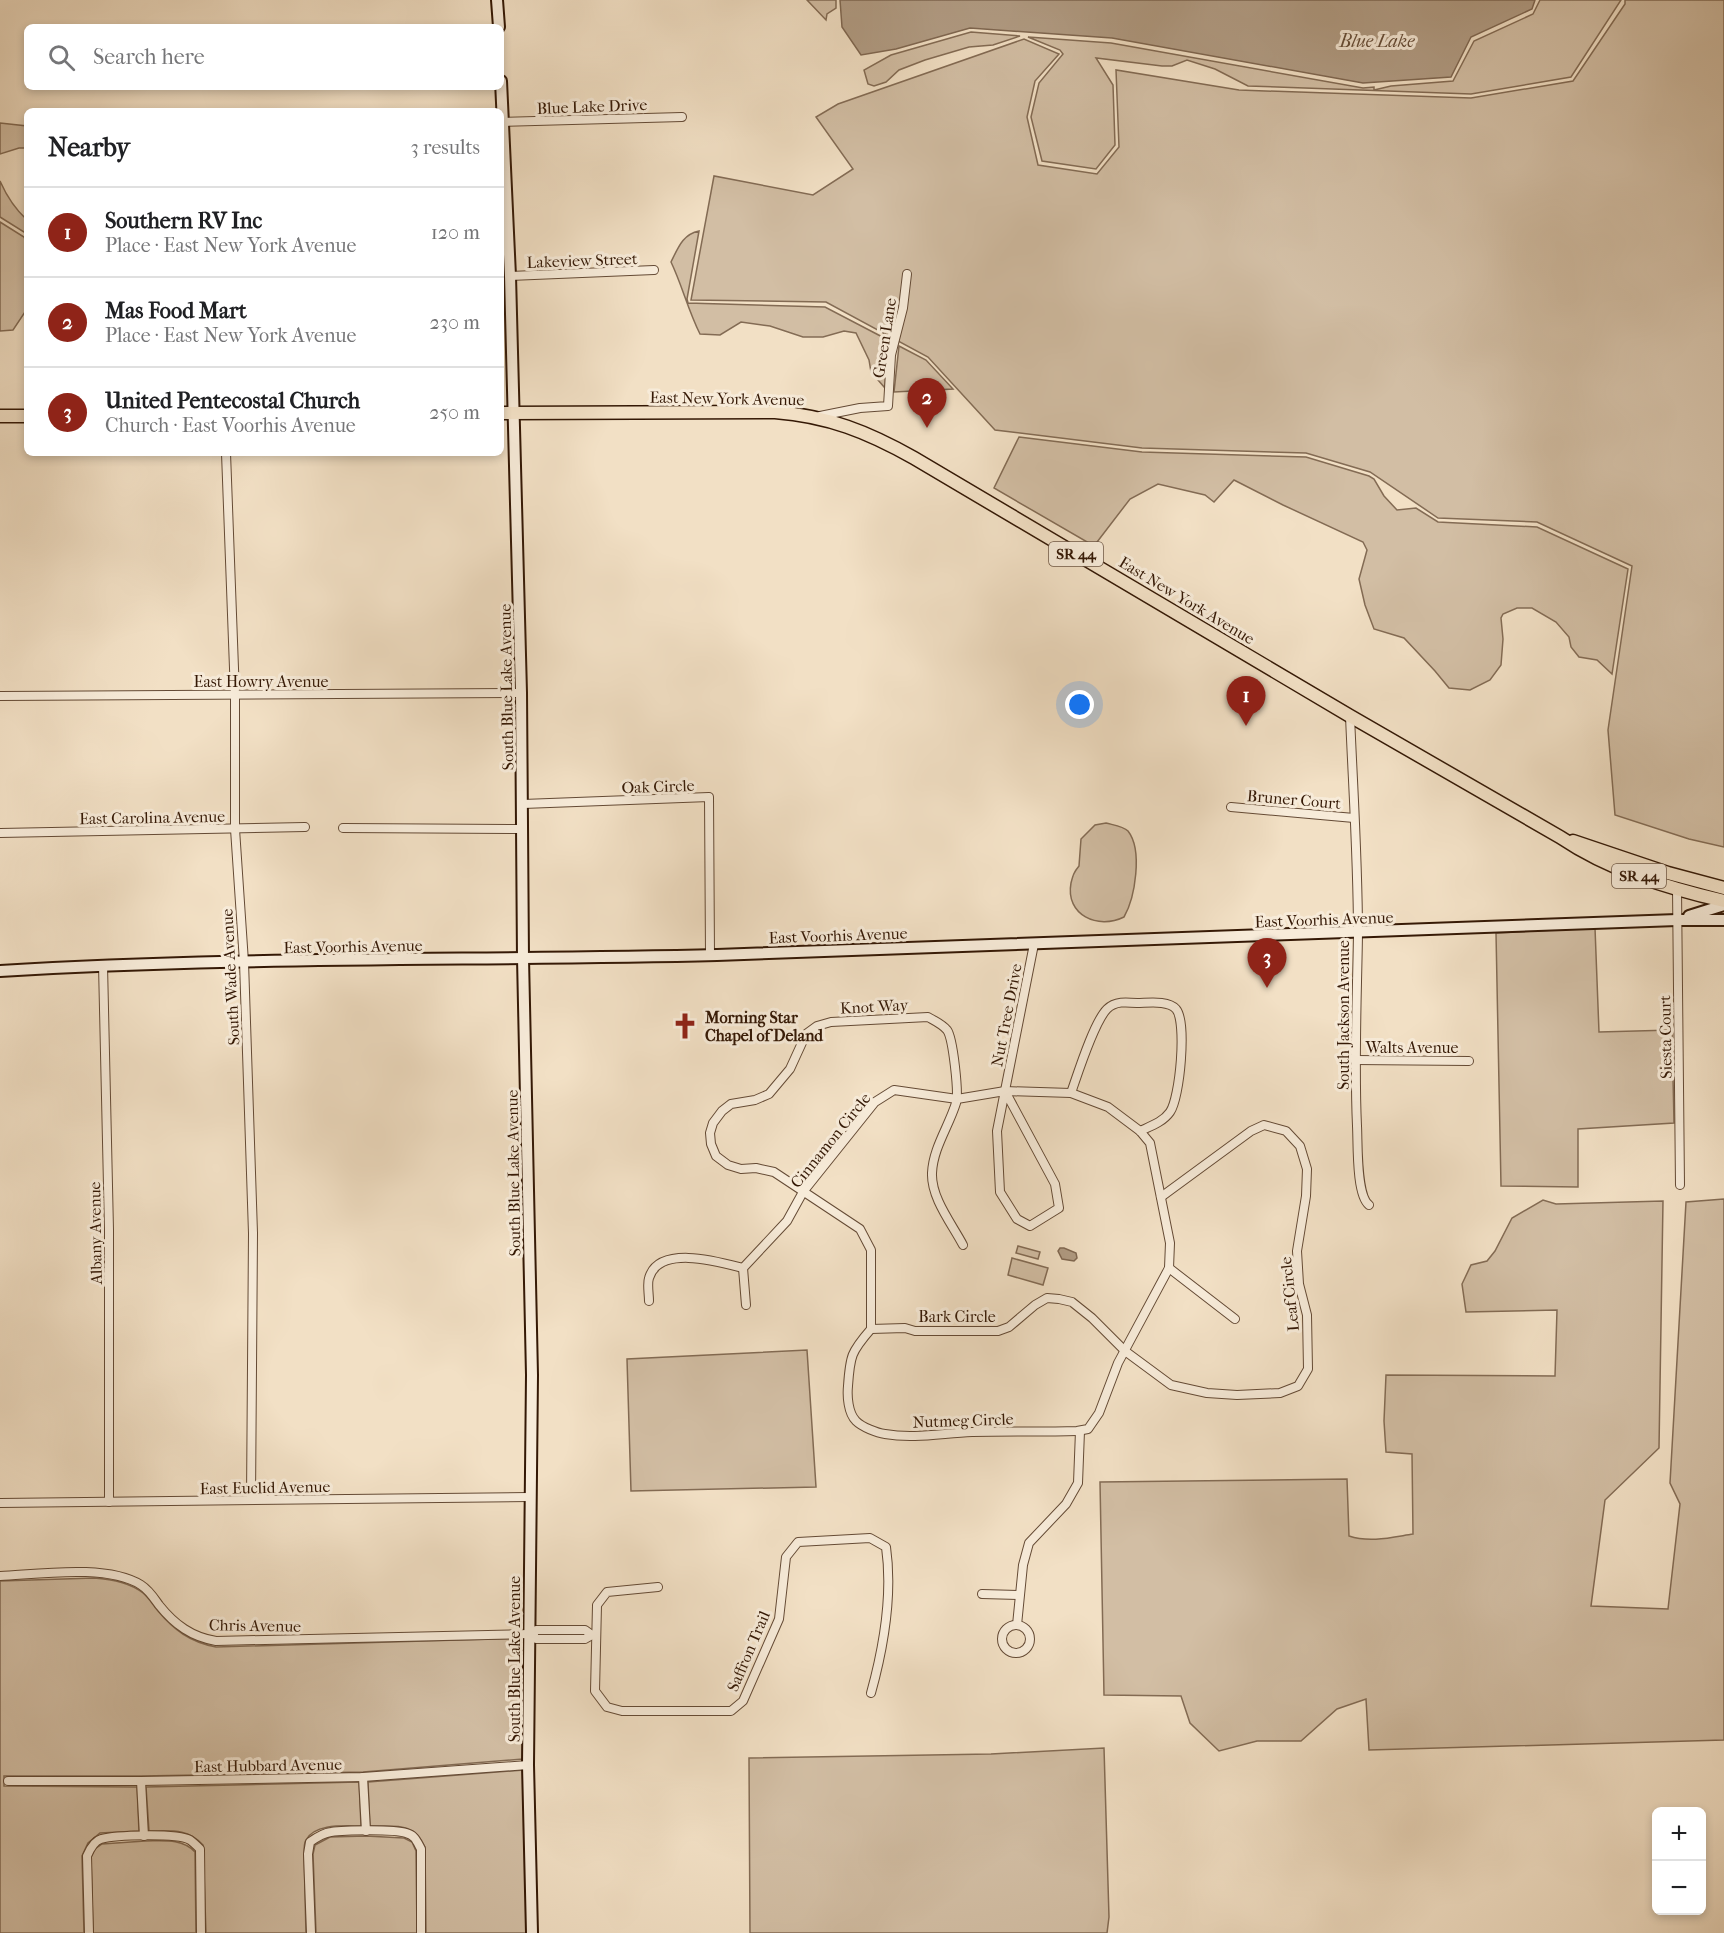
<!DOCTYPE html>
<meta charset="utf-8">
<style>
body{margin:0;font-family:"IM FELL French Canon",serif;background:#f6f6f6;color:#202124}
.controls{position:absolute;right:18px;bottom:18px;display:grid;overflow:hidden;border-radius:9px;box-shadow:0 3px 9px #0003}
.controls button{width:54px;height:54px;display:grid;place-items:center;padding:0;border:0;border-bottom:2px solid #e0e0e0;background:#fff;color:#202124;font:30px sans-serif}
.you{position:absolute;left:1080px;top:705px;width:21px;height:21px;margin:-15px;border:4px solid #fff;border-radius:50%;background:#1a73e8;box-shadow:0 0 0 9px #1a73e833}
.badge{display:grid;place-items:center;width:39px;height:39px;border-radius:50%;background:#8f2418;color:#fff;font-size:20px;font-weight:700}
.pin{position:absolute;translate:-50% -50px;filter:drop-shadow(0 2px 3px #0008)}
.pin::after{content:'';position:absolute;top:32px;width:21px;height:18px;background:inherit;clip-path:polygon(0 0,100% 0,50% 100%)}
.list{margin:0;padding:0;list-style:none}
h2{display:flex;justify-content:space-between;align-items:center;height:78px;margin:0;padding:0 24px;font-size:26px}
h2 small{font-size:20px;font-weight:400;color:#757577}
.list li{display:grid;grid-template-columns:39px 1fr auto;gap:18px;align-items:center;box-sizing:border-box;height:90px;padding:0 24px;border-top:2px solid #e0e0e0}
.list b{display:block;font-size:22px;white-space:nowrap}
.list p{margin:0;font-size:20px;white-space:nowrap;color:#757577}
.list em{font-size:20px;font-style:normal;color:#757577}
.icon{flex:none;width:33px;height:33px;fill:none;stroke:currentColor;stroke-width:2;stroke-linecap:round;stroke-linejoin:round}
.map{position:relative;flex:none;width:1724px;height:1933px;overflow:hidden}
.search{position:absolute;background:#fff;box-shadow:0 3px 9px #0003;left:24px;top:24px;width:480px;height:66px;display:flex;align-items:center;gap:15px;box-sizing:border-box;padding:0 21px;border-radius:9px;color:#757577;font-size:22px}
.panel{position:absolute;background:#fff;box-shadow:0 3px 9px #0003;left:24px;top:108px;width:480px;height:348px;border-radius:9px}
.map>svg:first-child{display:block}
</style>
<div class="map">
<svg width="1724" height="1933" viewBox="0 0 1724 1933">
<rect width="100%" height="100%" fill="#f2e0c5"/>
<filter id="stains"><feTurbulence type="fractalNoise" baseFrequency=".00333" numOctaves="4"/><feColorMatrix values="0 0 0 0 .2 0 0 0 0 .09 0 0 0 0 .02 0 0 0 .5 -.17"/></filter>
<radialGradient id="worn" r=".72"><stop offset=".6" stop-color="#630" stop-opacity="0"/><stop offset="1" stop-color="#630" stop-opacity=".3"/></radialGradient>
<!-- green -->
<g fill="#d2bea4" stroke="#836b54" stroke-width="1.5">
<polygon points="807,0 836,0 836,8 827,14 826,20"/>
<polygon points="1540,0 1621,0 1571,77 1471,94 1248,86 1215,69 1187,60 1172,66 1162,66 1096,58 1113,85 1115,145 1096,169 1042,161 1031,117 1039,83 1063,54 1060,50 1028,37 1111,43 1363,88 1374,87 1374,90 1391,86 1453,81 1474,41 1533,14"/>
<polygon points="1625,0 1724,0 1724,847 1689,839 1615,815 1608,730 1632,566 1537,522 1438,518 1370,472 1306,453 1142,448 995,430 928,357 826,302 691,300 714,176 813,195 853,169 816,117 838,104 1024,39 1059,54 1035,81 1027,117 1038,165 1097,174 1119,147 1116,70 1239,90 1471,98 1573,81 1625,4"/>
<polygon points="971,32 1020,36 993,45 969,47 925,60 899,70 886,82 874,86 868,84 864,70 891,55"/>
<polygon points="0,123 27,126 27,148 19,148 0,154"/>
<path d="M0,181C7,197 14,208 27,220V234L0,217Z"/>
<polygon points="0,222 24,237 27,244 27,309 13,330 0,331"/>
<path d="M699,231L687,299L688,303L825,307L890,341L887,353L885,388L871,372L869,360L856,333L844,331L823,337H803L770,326L741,322L720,335L700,334C688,310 682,285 671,262C678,248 683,234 699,231Z"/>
<polygon points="899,346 926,360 953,389 894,392"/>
<polygon points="1019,437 1142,452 1306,457 1369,476 1374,479 1384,496 1397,510 1416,508 1438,522 1537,527 1628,569 1612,674 1597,660 1579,657 1571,647 1569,637 1556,622 1532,608 1517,608 1503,614 1501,618 1503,639 1501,665 1490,680 1470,690 1449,688 1435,671 1404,638 1374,629 1365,605 1359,579 1367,550 1363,542 1283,505 1234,480 1214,502 1205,495 1158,484 1130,499 1094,546 994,488"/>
<path d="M1106,823C1113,825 1123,826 1128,831C1143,850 1135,898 1124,917C1098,930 1065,915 1071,883C1073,875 1074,872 1079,866L1081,839L1095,825Z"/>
<polygon points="1595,928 1599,1032 1672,1030 1674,1123 1578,1129 1578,1187 1501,1186 1496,933"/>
<path d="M1724,1199V1740L1369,1750L1366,1699L1337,1709L1301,1741H1257L1219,1751L1190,1723L1181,1696L1104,1695L1100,1482L1347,1479L1349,1536C1370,1543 1393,1537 1413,1534L1412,1454L1386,1452L1384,1421L1386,1375L1555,1376L1557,1310L1466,1312L1462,1284L1471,1265L1487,1261L1495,1251L1512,1218L1543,1200L1556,1204L1663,1201L1659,1448L1605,1500L1591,1606L1668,1609L1680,1504L1670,1483L1686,1202Z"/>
<polygon points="1018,1246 1040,1252 1038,1259 1016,1253"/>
<polygon points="1012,1258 1048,1268 1043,1285 1008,1275"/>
<polygon points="807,1350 816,1487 631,1491 627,1359"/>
<path d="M94,1578C111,1579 129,1582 143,1593C149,1598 153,1605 158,1611C174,1630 190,1642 216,1647L524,1638L523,1759L363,1772L141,1776H4V1786L137,1787L139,1831L100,1833L88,1843L82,1856L84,1933H0V1581Z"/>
<polygon points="1104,1748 1109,1917 1107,1933 750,1933 749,1758 991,1754"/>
<path d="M524,1770L527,1933H426L425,1847C413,1821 395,1827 370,1826L368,1782Z"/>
<path d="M359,1782L361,1826C345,1826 315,1823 306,1840C304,1843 304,1849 304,1854L306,1933H206L203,1845C187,1828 171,1831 149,1831L146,1787Z"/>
<polygon points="366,1836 404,1838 412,1842 416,1851 417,1933 316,1933 313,1854 315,1845 330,1837"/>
<path d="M145,1841C162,1841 182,1838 195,1852L196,1933H93L91,1857L95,1849L102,1844Z"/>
</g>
<!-- water -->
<g fill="#b19c84" stroke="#7f6751" stroke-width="1.5">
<polygon points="840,0 1535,0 1532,9 1471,37 1451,77 1363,83 1112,38 970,28 896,49 861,55 842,27"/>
<polygon points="1060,1248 1064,1248 1076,1253 1077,1258 1074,1261 1062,1259 1058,1251"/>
</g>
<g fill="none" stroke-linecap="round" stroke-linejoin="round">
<!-- street casing -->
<g stroke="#644a35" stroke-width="10">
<g id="street">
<polyline points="503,122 682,117"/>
<polyline points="510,276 654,270"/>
<polyline points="820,416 860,408 888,406 891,355 903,308 907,274"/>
<polyline points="226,453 235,695 235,829 244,962 253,1233 251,1500"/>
<polyline points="0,696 521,693"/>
<path d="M1350,716C1353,788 1358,861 1358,934C1357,998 1354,1062 1357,1126C1358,1143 1356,1195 1369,1205"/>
<polyline points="523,804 709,797 710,955"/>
<polyline points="1231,807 1354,818"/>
<polyline points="343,828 523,829"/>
<polyline points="0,833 305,827"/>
<polyline points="1677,889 1680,1185"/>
<polyline points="103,965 109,1230 109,1502"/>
<polyline points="1355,1060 1469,1061"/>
<polyline points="1005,1091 1055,1184 1059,1208 1030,1226 1017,1219 1000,1192 997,1131 1034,944"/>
<path d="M1071,1093C1078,1073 1094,1022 1107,1009C1115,1001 1126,1002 1137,1003C1148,1003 1168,1000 1176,1009C1187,1022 1180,1098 1170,1112C1163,1122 1151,1126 1140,1131"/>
<path d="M963,1245C952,1224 931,1198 932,1173C933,1148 949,1126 956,1103C959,1093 953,1038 947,1030C942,1024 935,1021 928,1017L831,1022L817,1026L806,1034L790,1069L769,1094L755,1100L731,1104L722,1111L713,1123L710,1133L711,1144L716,1156L728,1165L741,1169L756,1168L774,1172L860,1229L871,1250V1329L905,1328L915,1331H998L1009,1327L1035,1305L1047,1298L1059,1299L1072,1302L1092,1318L1125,1351L1171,1385L1207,1393L1237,1395L1280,1393L1298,1386L1308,1369L1307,1315L1299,1284L1297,1251L1306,1196L1307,1169L1300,1146L1286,1131L1264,1125L1251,1131L1161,1197"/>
<polyline points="1169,1268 1235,1319"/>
<path d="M649,1301C649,1294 647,1284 649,1278C659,1244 720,1262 743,1268"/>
<path d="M746,1305L743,1268L787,1221L803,1192L875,1102L894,1090L957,1099L1005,1091L1071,1093L1108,1107L1140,1131L1150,1143L1170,1243L1169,1268L1118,1363L1099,1413L1088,1429L1077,1431C1042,1432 1007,1431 972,1432C943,1433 914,1439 885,1434C877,1433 862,1427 856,1421C848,1413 847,1396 848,1386C850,1356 851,1352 871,1329"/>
<polyline points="0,1503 529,1497"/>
<path d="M0,1576C40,1574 107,1564 141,1585C149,1590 154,1598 159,1605C175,1625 192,1637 216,1641L529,1634H533L536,1630H585L592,1635H596"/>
<path d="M658,1587L607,1592L597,1605L595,1691L607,1707L622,1711H731L743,1701L779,1619L786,1557L798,1542L870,1538L886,1547C893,1596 884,1646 871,1693"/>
<polyline points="982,1594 1019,1595"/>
<polyline points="1017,1625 1023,1565 1029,1543 1066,1504 1078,1483 1080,1431"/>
<circle cx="1016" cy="1639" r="14"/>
<polyline points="533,1634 536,1639 585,1639 592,1635"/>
<polyline points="363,1777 366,1831"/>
<polyline points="8,1781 141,1781 363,1777 528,1765"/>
<polyline points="141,1781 144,1836"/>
<path d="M89,1933L87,1856C90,1849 94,1841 101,1839C115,1835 177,1833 190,1840C193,1842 197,1846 200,1849L201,1933"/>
<path d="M311,1933L308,1854L310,1842C317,1837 323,1833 331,1832C344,1830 395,1829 406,1833C415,1835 417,1842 421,1849V1933"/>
</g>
</g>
<!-- secondary casing -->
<g stroke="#341805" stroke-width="14">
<g id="secondary">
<polyline points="497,0 499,27"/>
<polyline points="501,81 510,276 521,693 523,958 532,1375 528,1765 532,1933"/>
<polyline points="1689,916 1724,905"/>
<path d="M0,971C238,956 478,961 717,955C1037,946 1357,933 1677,920H1724"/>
</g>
</g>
<!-- primary casing -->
<g stroke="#341805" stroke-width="15">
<g id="primary">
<path d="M501,413L775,412C828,416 868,432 914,458L1350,716L1560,837C1609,870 1667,888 1724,901"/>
<polyline points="0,416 27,416"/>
<polyline points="1573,841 1668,873 1724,888"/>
</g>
</g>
<!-- street -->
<use href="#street" stroke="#f7ebd9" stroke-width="8"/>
<!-- secondary -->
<use href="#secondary" stroke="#f7ebd9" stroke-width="10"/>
<!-- primary -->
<use href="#primary" stroke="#f2e0c5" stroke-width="12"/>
</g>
<!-- icons -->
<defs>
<g id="church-bare" transform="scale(2.07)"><path d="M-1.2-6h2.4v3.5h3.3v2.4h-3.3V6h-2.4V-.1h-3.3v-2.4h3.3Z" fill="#8f2418" stroke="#f7ebd9" stroke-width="2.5" paint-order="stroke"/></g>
</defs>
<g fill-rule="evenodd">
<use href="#church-bare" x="685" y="1026"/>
</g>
<g text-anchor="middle" stroke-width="6" stroke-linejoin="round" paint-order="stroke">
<!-- shield labels -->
<g fill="#f7ebd9" stroke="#6e5745" stroke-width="1.5">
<rect x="1049" y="542" width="54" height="24" rx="4.5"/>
<rect x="1612" y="864" width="54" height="24" rx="4.5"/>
</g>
<g font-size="15" font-weight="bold" fill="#341805">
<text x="1076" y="559">SR 44</text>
<text x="1639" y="881">SR 44</text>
</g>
<!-- street labels -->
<g font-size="16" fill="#341805" stroke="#f7ebd9">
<text transform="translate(592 106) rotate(-2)" y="6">Blue Lake Drive</text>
<text transform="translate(582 260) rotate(-2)" y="6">Lakeview Street</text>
<text transform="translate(884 338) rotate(-81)" y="6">Green Lane</text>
<text transform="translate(727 398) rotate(1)" y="6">East New York Avenue</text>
<text transform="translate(1187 600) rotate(31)" y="6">East New York Avenue</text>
<text x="261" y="687">East Howry Avenue</text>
<text transform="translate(506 687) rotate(-91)" y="6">South Blue Lake Avenue</text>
<text transform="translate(658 786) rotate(-2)" y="6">Oak Circle</text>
<text transform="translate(1294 799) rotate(5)" y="6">Bruner Court</text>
<text transform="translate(152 817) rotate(-1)" y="6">East Carolina Avenue</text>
<text transform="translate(1324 919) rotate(-2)" y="6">East Voorhis Avenue</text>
<text transform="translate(838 935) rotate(-2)" y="6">East Voorhis Avenue</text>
<text transform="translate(353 946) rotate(-1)" y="6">East Voorhis Avenue</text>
<text transform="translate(230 977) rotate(-93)" y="6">South Wade Avenue</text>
<text transform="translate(874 1006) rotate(-3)" y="6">Knot Way</text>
<text transform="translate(1006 1015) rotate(-79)" y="6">Nut Tree Drive</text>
<text transform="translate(1343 1015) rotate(-90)" y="6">South Jackson Avenue</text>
<text transform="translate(1665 1037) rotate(-91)" y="6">Siesta Court</text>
<text x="1412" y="1053">Walts Avenue</text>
<text transform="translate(830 1140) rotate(-51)" y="6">Cinnamon Circle</text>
<text transform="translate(513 1173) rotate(-91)" y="6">South Blue Lake Avenue</text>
<text transform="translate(95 1233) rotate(-91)" y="6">Albany Avenue</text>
<text transform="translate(1289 1294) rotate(-96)" y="6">Leaf Circle</text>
<text x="957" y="1322">Bark Circle</text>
<text transform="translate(963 1420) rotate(-2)" y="6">Nutmeg Circle</text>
<text transform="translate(265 1487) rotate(-1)" y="6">East Euclid Avenue</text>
<text transform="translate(255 1625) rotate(1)" y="6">Chris Avenue</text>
<text transform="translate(748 1651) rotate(-67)" y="6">Saffron Trail</text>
<text transform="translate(514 1659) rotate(-90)" y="6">South Blue Lake Avenue</text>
<text transform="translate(268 1765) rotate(-1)" y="6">East Hubbard Avenue</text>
</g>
<!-- poi labels -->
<g font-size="16" font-weight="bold" fill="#341805" stroke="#f7ebd9" text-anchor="start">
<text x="705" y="1023">Morning Star<tspan x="705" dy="18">Chapel of Deland</tspan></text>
</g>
<!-- water labels -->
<g font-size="18" font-style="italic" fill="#664d38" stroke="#f7ebd9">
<text x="1377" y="47">Blue Lake</text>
</g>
</g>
<rect width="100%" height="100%" filter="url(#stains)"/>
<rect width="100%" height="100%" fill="url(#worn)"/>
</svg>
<div class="controls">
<button>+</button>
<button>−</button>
</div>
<div class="you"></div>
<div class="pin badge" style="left:1246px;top:726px">1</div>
<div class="pin badge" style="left:927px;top:428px">2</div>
<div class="pin badge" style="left:1267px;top:988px">3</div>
<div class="search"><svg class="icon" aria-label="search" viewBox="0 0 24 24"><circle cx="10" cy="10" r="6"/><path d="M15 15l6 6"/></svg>Search here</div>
<section class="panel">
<h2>Nearby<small>3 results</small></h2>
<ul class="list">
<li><span class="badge">1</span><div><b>Southern RV Inc</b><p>Place · East New York Avenue</p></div><em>120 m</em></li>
<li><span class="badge">2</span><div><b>Mas Food Mart</b><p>Place · East New York Avenue</p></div><em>230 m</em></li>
<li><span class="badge">3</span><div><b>United Pentecostal Church</b><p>Church · East Voorhis Avenue</p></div><em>250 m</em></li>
</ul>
</section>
</div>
